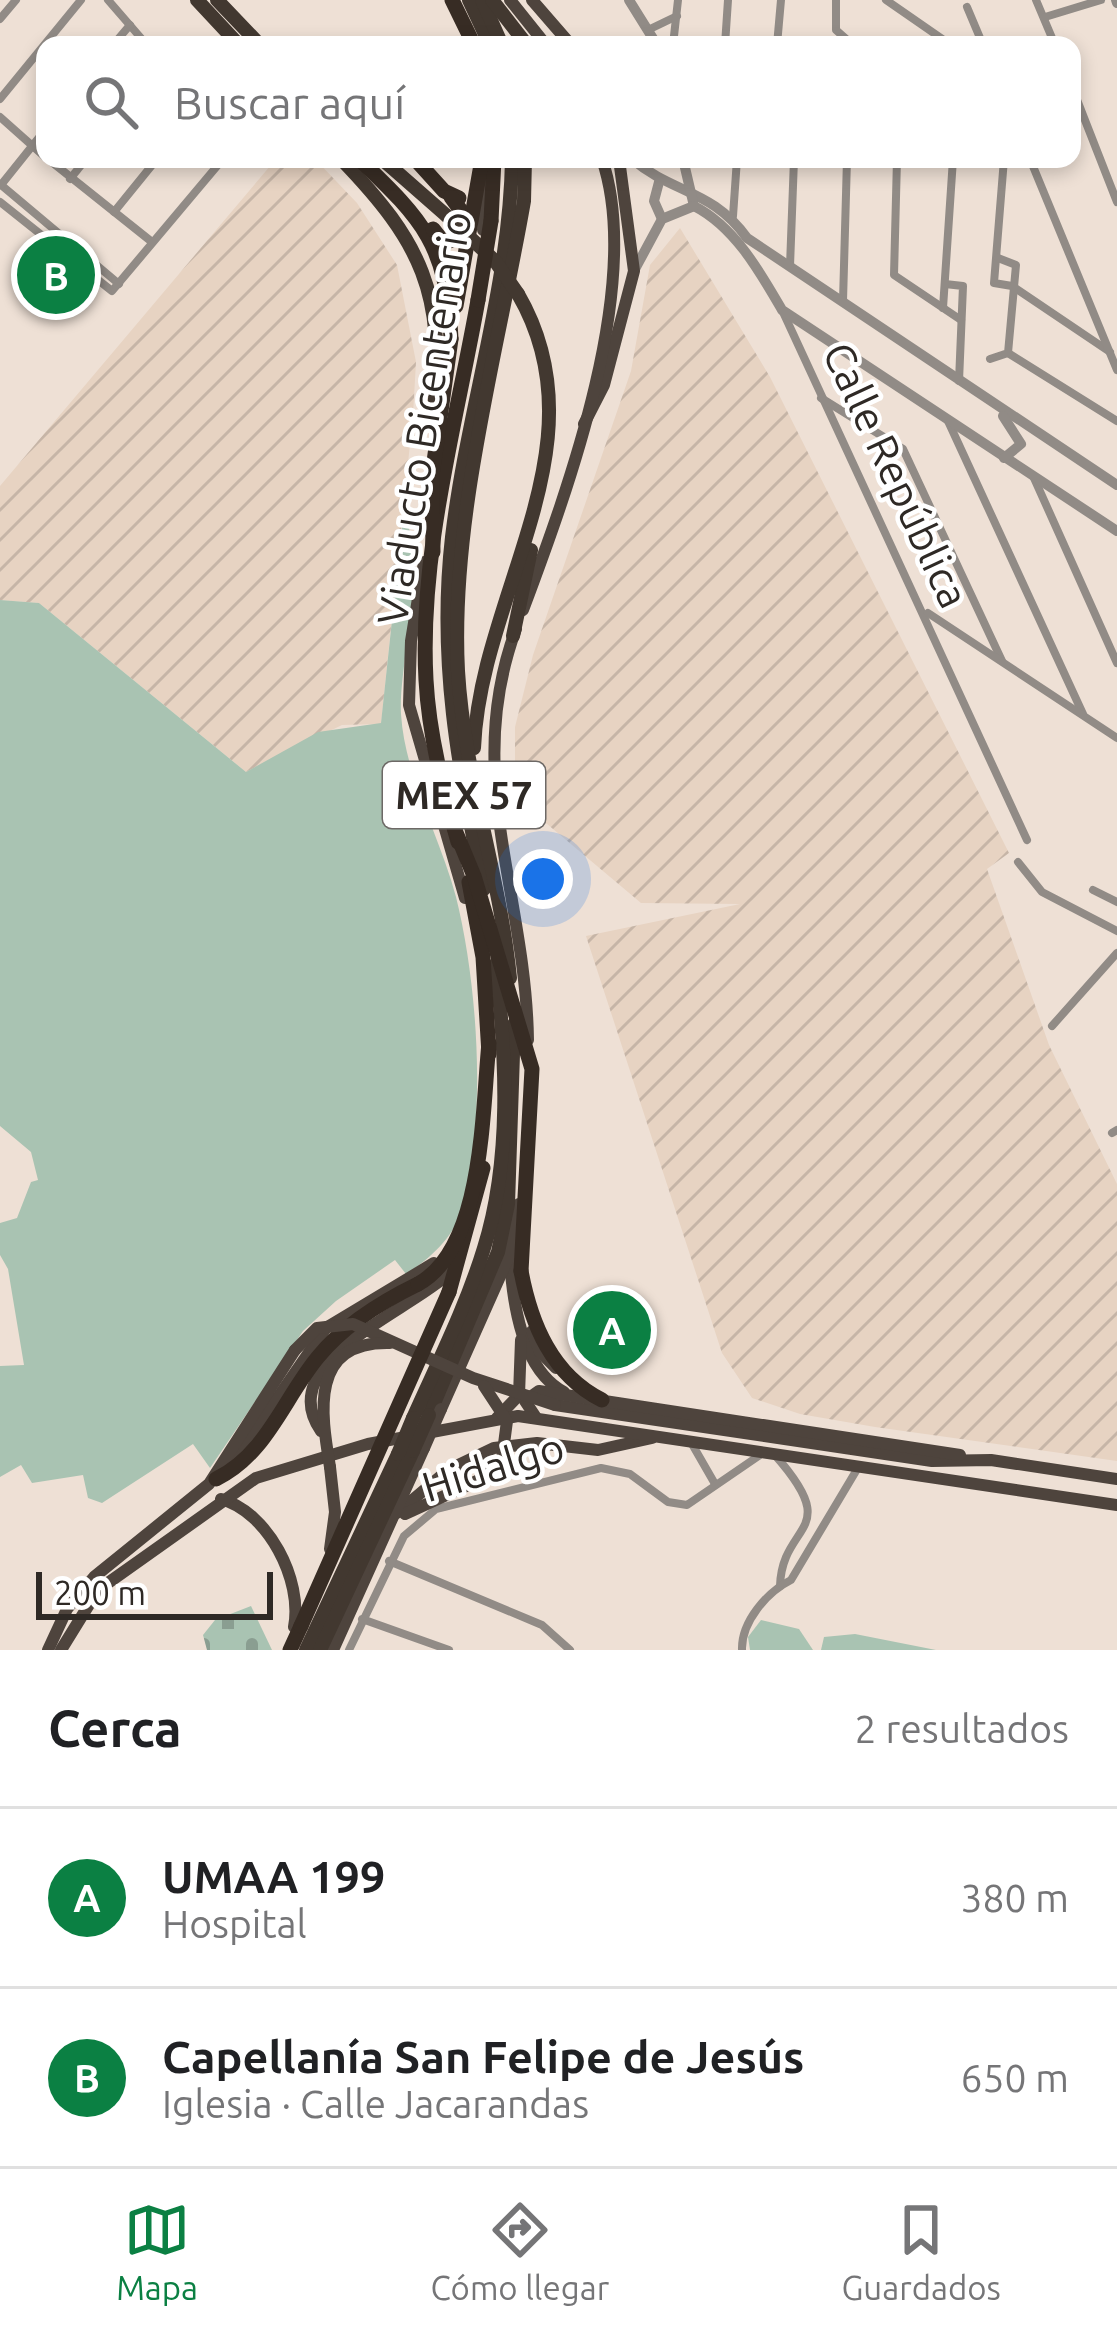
<!DOCTYPE html>
<html lang="es">
<meta charset="utf-8">
<style>
body{margin:0;font-family:Ubuntu,sans-serif;background:#f2f2f2;color:#202124}
.scale{position:absolute;left:36px;bottom:30px;width:237px;box-sizing:border-box;padding-left:12px;border:6px solid #2e2925;border-top:0;font-size:33px;line-height:42px;white-space:nowrap;color:#2e2925;-webkit-text-stroke:9px #fff;paint-order:stroke}
.you{position:absolute;left:543px;top:879px;width:42px;height:42px;margin:-30px;border:9px solid #fff;border-radius:50%;background:#1a73e8;box-shadow:0 0 0 18px #1a73e833}
.badge{display:grid;place-items:center;width:78px;height:78px;border-radius:50%;background:#0b8043;color:#fff;font-size:39px;font-weight:700}
.pin{position:absolute;translate:-50% -50%;border:6px solid #fff;box-shadow:0 3px 12px #0006}
.list{margin:0;padding:0;list-style:none}
h2{display:flex;justify-content:space-between;align-items:center;height:156px;margin:0;padding:0 48px;font-size:51px}
h2 small{font-size:39px;font-weight:400;color:#757577}
.list li{display:grid;grid-template-columns:78px 1fr auto;gap:36px;align-items:center;box-sizing:border-box;height:180px;padding:0 48px;border-top:3px solid #e0e0e0}
.list b{display:block;font-size:45px;white-space:nowrap}
.list p{margin:0;font-size:39px;white-space:nowrap;color:#757577}
.list em{font-size:39px;font-style:normal;color:#757577}
.icon{flex:none;width:66px;height:66px;fill:none;stroke:currentColor;stroke-width:2;stroke-linecap:round;stroke-linejoin:round}
.map{position:relative;flex:none;width:1117px;height:1650px;overflow:hidden}
.search{position:absolute;background:#fff;box-shadow:0 6px 18px #0003;left:36px;right:36px;top:36px;height:132px;display:flex;align-items:center;gap:30px;box-sizing:border-box;padding:0 42px;border-radius:24px;color:#757577;font-size:45px}
.sheet{height:516px;background:#fff}
nav{display:flex;justify-content:space-around;align-items:center;box-sizing:border-box;height:168px;border-top:3px solid #e0e0e0;background:#fff;font-size:33px;color:#757577}
nav a{display:grid;justify-items:center;gap:6px}
nav .on{color:#0b8043}
.map>svg:first-child{display:block}
</style>
<div class="map">
<svg width="1117" height="1650" viewBox="0 0 1117 1650">
<defs>
<pattern id="industrial-furrows" width="10" height="10" patternUnits="userSpaceOnUse" patternTransform="scale(3)"><rect width="10" height="10" fill="#e7d3c2"/><path d="M-1 1l2-2M0 10L10 0M9 11l2-2" fill="none" stroke="#c6b5a7"/></pattern>
<pattern id="cemetery-stones" width="16" height="16" patternUnits="userSpaceOnUse" patternTransform="scale(3)"><rect width="16" height="16" fill="#a9c3b2"/><path d="M2 7V4a2 2 0 0 1 4 0v3zM10 15v-3a2 2 0 0 1 4 0v3z" fill="#8a9e91"/></pattern>
</defs>
<rect width="100%" height="100%" fill="#eee0d5"/>
<!-- industrial -->
<g fill="url(#industrial-furrows)">
<polygon points="276,159 315,159 357,203 397,265 416,362 413,415 381,724 342,725 246,772 39,603 0,600 0,486"/>
<polygon points="680,228 770,377 1009,853 987,869 1049,1045 1117,1184 1117,1461 875,1427 800,1414 752,1398 722,1353 586,936 740,904 641,903 515,797 515,727 533,655 631,371 650,265"/>
</g>
<!-- grass -->
<g fill="#a9c3b2">
<path d="M403,517C431,555 398,663 401,714C405,777 440,836 456,897C478,985 488,1126 460,1214C452,1239 428,1260 406,1274L395,1260L336,1301L303,1331L210,1468L193,1444L102,1503L88,1498L83,1475L32,1483L21,1465L0,1477V1366L24,1365L8,1269L0,1255V1223L17,1218L31,1182L38,1180L31,1152L0,1126V600L39,603L246,772L318,732L381,723Z"/>
<polygon points="761,1620 799,1629 813,1650 750,1650 748,1637"/>
<polygon points="855,1634 936,1650 821,1650 824,1637"/>
</g>
<!-- cemetery -->
<polygon fill="url(#cemetery-stones)" points="251,1606 272,1650 207,1650 203,1635 215,1620"/>
<g fill="none" stroke-linecap="round" stroke-linejoin="round">
<!-- minor -->
<g stroke="#918b86" stroke-width="8">
<polyline points="108,0 147,45"/>
<polyline points="836,0 836,30 853,45"/>
<polyline points="886,0 951,45"/>
<polyline points="1036,0 1055,45"/>
<polyline points="967,7 983,45"/>
<polyline points="1045,17 1101,0"/>
<polyline points="0,19 16,0"/>
<polyline points="650,29 677,16"/>
<polyline points="777,43 797,45"/>
<polyline points="113,45 130,25"/>
<polyline points="673,45 678,0"/>
<polyline points="725,45 728,0"/>
<polyline points="777,45 781,0"/>
<polyline points="1072,87 1117,202"/>
<polyline points="0,99 81,0"/>
<polyline points="0,117 45,157"/>
<polyline points="48,159 152,242"/>
<polyline points="897,159 894,275 961,320"/>
<polyline points="1004,159 994,283 1012,286 1110,352"/>
<polyline points="1030,159 1117,370"/>
<polyline points="70,179 86,159"/>
<polyline points="0,184 119,284"/>
<polyline points="1,185 45,130"/>
<polyline points="0,202 112,291 223,159"/>
<polyline points="114,212 157,159"/>
<polyline points="733,216 737,159"/>
<polyline points="790,266 794,159"/>
<polyline points="945,284 963,286 959,381"/>
<polyline points="843,301 847,159"/>
<polyline points="943,308 953,159"/>
<polyline points="783,312 1027,840"/>
<polyline points="1008,353 1117,421"/>
<polyline points="990,359 1008,353 1016,265 998,258"/>
<polyline points="821,398 903,449 1002,661"/>
<polyline points="948,421 1083,714"/>
<polyline points="1034,478 1117,663"/>
<polyline points="928,613 1117,738"/>
<polyline points="1018,862 1042,892 1117,931"/>
<polyline points="1093,890 1117,902"/>
<polyline points="1052,1026 1117,953"/>
<polyline points="1112,1133 1117,1130"/>
<polyline points="692,1444 715,1484"/>
<path d="M774,1454C845,1534 782,1521 780,1586"/>
<polyline points="389,1561 542,1625 570,1650"/>
<polyline points="362,1619 449,1650"/>
<polyline points="349,1650 404,1536 436,1509 601,1468 630,1474 668,1502 687,1505 760,1455"/>
<path d="M742,1650C741,1622 767,1592 791,1580L859,1466"/>
</g>
<!-- tertiary -->
<g stroke="#918b86" stroke-width="10">
<polyline points="629,0 657,45"/>
<polyline points="1116,0 1117,3"/>
<path d="M632,159C673,194 712,189 747,238L1117,485"/>
<path d="M683,159L694,206C735,227 760,272 782,310L1117,531"/>
<polyline points="659,182 654,201 662,219"/>
<polyline points="634,271 662,219 694,206"/>
<polyline points="1003,416 1021,444 1004,458"/>
</g>
<!-- primary -->
<g stroke="#4e443d" stroke-width="12">
<polyline points="510,0 546,45"/>
<polyline points="532,0 571,45"/>
<polyline points="483,230 485,177"/>
<polyline points="584,424 604,385 634,271 619,159"/>
<polyline points="424,562 411,641 409,705 465,898"/>
<path d="M523,610C568,490 644,283 602,159"/>
<path d="M516,629C462,775 526,893 528,1040"/>
<path d="M510,1261C513,1304 522,1370 564,1392"/>
<polyline points="532,1331 540,1352 556,1368"/>
<polyline points="555,1405 932,1461 991,1460 1117,1479"/>
<polyline points="441,1409 510,1254 519,1204"/>
<polyline points="535,1416 525,1401 539,1391 960,1455"/>
<polyline points="497,1418 519,1395 521,1340"/>
<path d="M321,1431C271,1359 417,1310 454,1268"/>
<polyline points="232,1464 326,1328 434,1263"/>
<path d="M221,1499C268,1512 303,1580 294,1627"/>
<polyline points="397,1513 448,1470 494,1448 537,1443 598,1450 652,1438"/>
<polyline points="405,1514 479,1480 502,1459"/>
<polyline points="330,1549 335,1512 330,1467"/>
<polyline points="48,1650 67,1609 94,1577 209,1484 295,1350"/>
<polyline points="61,1650 98,1590 256,1478 368,1444 518,1416 1117,1505"/>
<polyline points="333,1650 424,1448"/>
</g>
<!-- trunk -->
<g stroke="#423830" stroke-width="14">
<polyline points="197,0 239,45"/>
<polyline points="217,0 260,45"/>
<polyline points="469,0 490,45"/>
<polyline points="482,0 502,45"/>
<polyline points="492,0 527,45"/>
<path d="M341,159C422,243 445,293 434,411"/>
<polyline points="382,159 447,216"/>
<polyline points="513,636 531,550"/>
<path d="M474,748C480,593 606,445 518,294"/>
<path d="M484,889C458,770 438,659 452,537C467,411 510,285 512,159"/>
<path d="M510,978C500,875 464,775 458,671C450,519 498,351 524,201L525,159"/>
<polyline points="429,1415 498,1252 508,1204 514,1024"/>
<path d="M413,1418C438,1362 466,1307 484,1248C512,1159 506,1056 496,964"/>
<polyline points="306,1650 398,1454"/>
<polyline points="320,1650 413,1451"/>
</g>
<!-- motorway -->
<g stroke="#372c24" stroke-width="15">
<polyline points="452,0 474,45"/>
<path d="M359,159C424,221 447,245 451,339"/>
<polyline points="415,159 444,191 459,198"/>
<polyline points="491,221 494,159"/>
<polyline points="433,229 444,243 457,238 462,212 451,197"/>
<polyline points="456,306 482,159"/>
<path d="M458,842C443,788 429,736 426,680C419,554 456,424 478,300"/>
<polyline points="469,882 483,957 489,1054"/>
<path d="M521,1271C531,1324 552,1375 602,1400"/>
<polyline points="449,1292 483,1168"/>
<path d="M216,1479C267,1454 284,1398 318,1357C344,1325 381,1302 418,1284"/>
<polyline points="290,1650 301,1626"/>
</g>
<!-- primary-bridge -->
<g stroke="#4e443d" stroke-width="12">
<polyline points="295,1350 317,1328 353,1324 473,1378 555,1405"/>
<polyline points="484,1386 507,1421 502,1459"/>
<polyline points="424,1448 441,1409"/>
<path d="M330,1467C321,1413 309,1341 390,1343"/>
</g>
<!-- trunk-bridge -->
<g stroke="#423830" stroke-width="14">
<polyline points="447,216 495,261 518,294"/>
<polyline points="413,1451 429,1415"/>
<polyline points="398,1454 413,1418"/>
</g>
<!-- motorway-bridge -->
<g stroke="#372c24" stroke-width="15">
<polyline points="478,300 491,221"/>
<polyline points="433,552 432,476 451,339"/>
<polyline points="455,830 474,876 532,1069 521,1271"/>
<path d="M418,1284C484,1248 482,1111 489,1043"/>
<polyline points="301,1626 449,1292"/>
</g>
</g>
<g text-anchor="middle" stroke-width="9" stroke-linejoin="round" paint-order="stroke">
<!-- shield labels -->
<rect fill="#fff" stroke="#6d6966" stroke-width="3" x="383" y="762" width="162" height="66" rx="9"/>
<g font-size="39" font-weight="bold" fill="#2e2925">
<text x="464" y="809">MEX 57</text>
</g>
<!-- street labels -->
<g font-size="42" fill="#2e2925" stroke="#fff">
<text transform="translate(424 418) rotate(-81)" y="15">Viaducto Bicentenario</text>
<text transform="translate(896 475) rotate(65)" y="15">Calle República</text>
<text transform="translate(493 1467) rotate(-17)" y="15">Hidalgo</text>
</g>
</g>
</svg>
<div class="scale">200 m</div>
<div class="you"></div>
<div class="pin badge" style="left:612px;top:1330px">A</div>
<div class="pin badge" style="left:56px;top:275px">B</div>
<div class="search"><svg class="icon" aria-label="search" viewBox="0 0 24 24"><circle cx="10" cy="10" r="6"/><path d="M15 15l6 6"/></svg>Buscar aquí</div>
</div>
<section class="sheet">
<h2>Cerca<small>2 resultados</small></h2>
<ul class="list">
<li><span class="badge">A</span><div><b>UMAA 199</b><p>Hospital</p></div><em>380 m</em></li>
<li><span class="badge">B</span><div><b>Capellanía San Felipe de Jesús</b><p>Iglesia · Calle Jacarandas</p></div><em>650 m</em></li>
</ul>
</section>
<nav>
<a class="on"><svg class="icon" aria-label="map" viewBox="0 0 24 24"><path d="M3 6l6-2 6 2 6-2v14l-6 2-6-2-6 2zM9 4v14M15 6v14"/></svg>Mapa</a>
<a><svg class="icon" aria-label="directions" viewBox="0 0 24 24"><path d="M12 3l9 9-9 9-9-9zM9 14v-3h6M13 9l2 2-2 2"/></svg>Cómo llegar</a>
<a><svg class="icon" aria-label="saved" viewBox="0 0 24 24"><path d="M7 4h10v16l-5-4-5 4z"/></svg>Guardados</a>
</nav>
